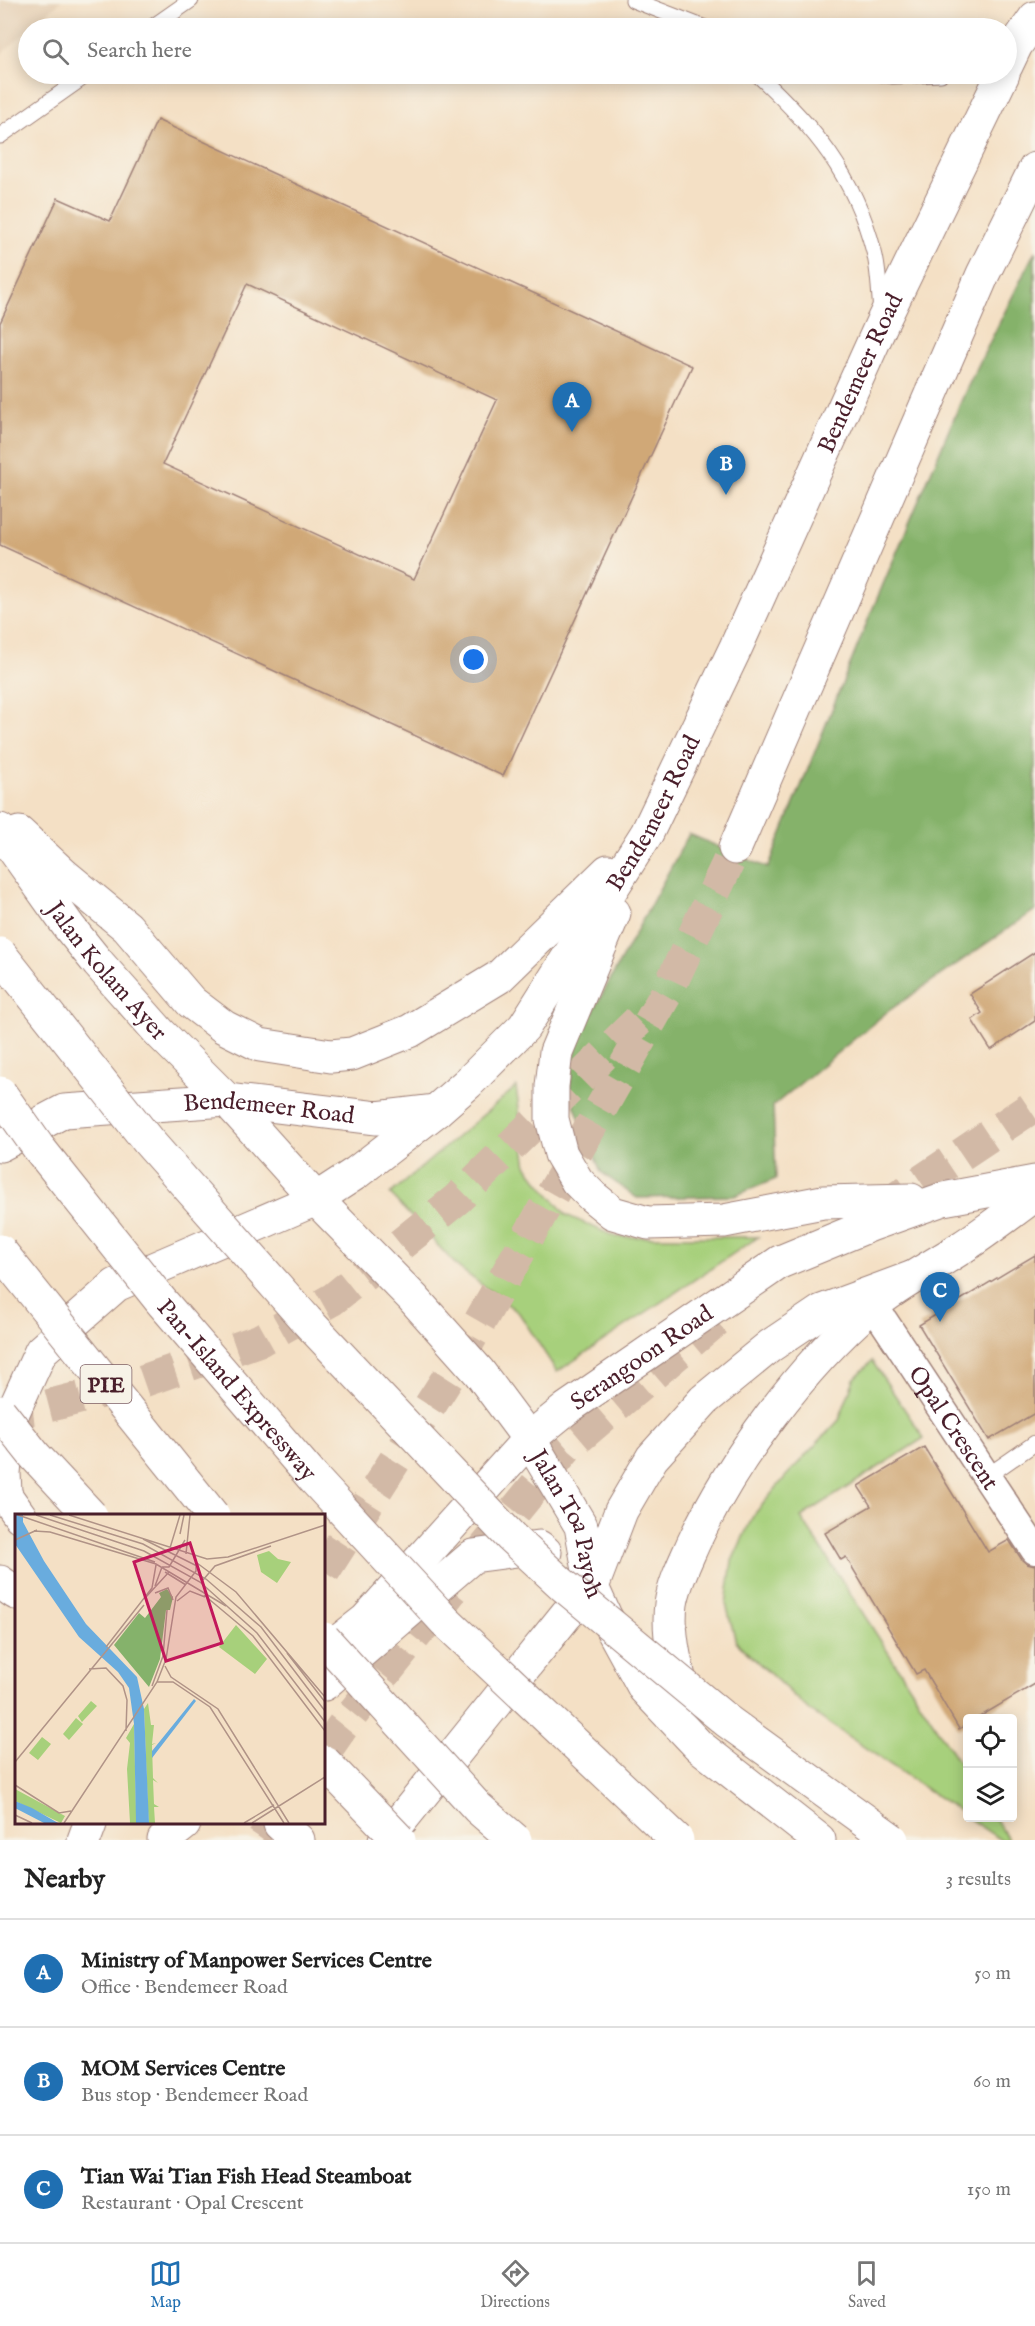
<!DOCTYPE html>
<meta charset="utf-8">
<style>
body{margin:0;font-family:"IM FELL English",serif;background:#f6f6f6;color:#222}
.controls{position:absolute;right:18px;bottom:18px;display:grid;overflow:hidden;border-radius:6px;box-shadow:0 3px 15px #0003}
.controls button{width:54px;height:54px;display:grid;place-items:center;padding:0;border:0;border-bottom:2px solid #e0e0e0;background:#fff;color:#222;font:30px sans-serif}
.you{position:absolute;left:474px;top:660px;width:21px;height:21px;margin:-15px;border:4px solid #fff;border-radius:50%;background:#1a73e8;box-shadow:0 0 0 9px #1a73e833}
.badge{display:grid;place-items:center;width:39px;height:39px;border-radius:50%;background:#1f6fb2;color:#fff;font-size:20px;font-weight:700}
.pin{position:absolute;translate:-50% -50px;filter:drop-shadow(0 2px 3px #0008)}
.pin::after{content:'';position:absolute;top:32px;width:21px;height:18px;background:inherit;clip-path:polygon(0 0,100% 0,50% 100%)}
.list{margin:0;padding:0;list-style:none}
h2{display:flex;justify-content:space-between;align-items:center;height:78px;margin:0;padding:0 24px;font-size:26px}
h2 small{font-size:20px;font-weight:400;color:#767676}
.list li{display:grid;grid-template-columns:39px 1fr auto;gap:18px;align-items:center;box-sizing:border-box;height:108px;padding:0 24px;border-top:2px solid #e0e0e0}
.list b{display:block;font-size:22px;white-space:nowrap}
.list p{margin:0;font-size:20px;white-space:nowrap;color:#767676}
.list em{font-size:20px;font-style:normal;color:#767676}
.icon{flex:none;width:33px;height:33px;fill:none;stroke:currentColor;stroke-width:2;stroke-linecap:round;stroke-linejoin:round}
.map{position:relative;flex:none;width:1035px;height:1840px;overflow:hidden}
.search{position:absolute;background:#fff;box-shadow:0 3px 15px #0003;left:18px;right:18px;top:18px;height:66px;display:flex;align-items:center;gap:15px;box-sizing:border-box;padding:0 21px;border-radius:33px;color:#767676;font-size:22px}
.sheet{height:402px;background:#fff}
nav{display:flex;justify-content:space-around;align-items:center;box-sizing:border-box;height:84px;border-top:2px solid #e0e0e0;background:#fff;font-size:16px;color:#767676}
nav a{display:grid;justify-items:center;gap:3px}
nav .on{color:#1f6fb2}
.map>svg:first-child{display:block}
</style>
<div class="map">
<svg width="1035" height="1840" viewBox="0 0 1035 1840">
<rect width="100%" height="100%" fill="#f7f3e8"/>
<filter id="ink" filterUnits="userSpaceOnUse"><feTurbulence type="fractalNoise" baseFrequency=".0167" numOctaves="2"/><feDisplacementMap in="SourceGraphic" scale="12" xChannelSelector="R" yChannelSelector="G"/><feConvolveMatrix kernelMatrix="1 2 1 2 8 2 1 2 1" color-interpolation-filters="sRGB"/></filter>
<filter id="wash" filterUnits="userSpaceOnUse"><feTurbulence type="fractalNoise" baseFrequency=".008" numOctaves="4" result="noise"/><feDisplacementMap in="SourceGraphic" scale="24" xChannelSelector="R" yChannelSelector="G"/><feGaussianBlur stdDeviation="1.35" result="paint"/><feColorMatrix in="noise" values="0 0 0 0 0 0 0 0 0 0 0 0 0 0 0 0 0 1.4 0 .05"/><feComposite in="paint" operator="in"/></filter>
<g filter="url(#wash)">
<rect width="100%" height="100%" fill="#f4e0c5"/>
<!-- built -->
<polygon fill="#e6d0b5" points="0,0 62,0 0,55"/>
<!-- green -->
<g fill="#a7d07b" stroke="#787853" stroke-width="1.5">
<polygon points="516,1087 527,1167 566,1215 616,1237 758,1237 557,1372 519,1313 458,1267 390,1194"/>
<polygon points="872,1361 924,1438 801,1517 967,1775 968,1817 809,1710 736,1642 726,1604 732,1561 753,1516 786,1476 839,1420 854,1379"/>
<polygon points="968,1818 995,1818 1009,1840 1001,1840"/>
</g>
<!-- forest -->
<polygon fill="#85b26b" stroke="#68684b" stroke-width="1.5" points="1035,251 1035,910 887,1012 773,1106 776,1179 734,1196 637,1198 601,1172 569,1092 577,1041 689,834 768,868 870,615 965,392"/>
<g id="blocks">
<!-- building -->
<g fill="#d0a877" fill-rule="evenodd">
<path d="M157,120L692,366L503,776L0,545V323L58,198L110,221ZM247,284L497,400L414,579L163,464Z"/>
<polygon points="1035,952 1035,1021 991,1050 972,1020 982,1013 970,994"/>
<polygon points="1035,1255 1035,1413 989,1440 919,1325"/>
<polygon points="924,1447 988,1552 1009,1540 1022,1560 1027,1564 1035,1566 1035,1684 976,1719 968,1719 968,1724 959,1729 924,1670 916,1674 846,1557 841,1560 825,1533 871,1506 858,1486"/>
</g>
</g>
</g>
<g filter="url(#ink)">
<use href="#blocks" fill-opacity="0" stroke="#9f8078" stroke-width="1.5"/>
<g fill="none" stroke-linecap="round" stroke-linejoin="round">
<!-- primary-tunnel -->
<g stroke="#d2b9a6" stroke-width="33" stroke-dasharray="33 16" stroke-linecap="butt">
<polyline points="880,1209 1035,1105"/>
<polyline points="0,1412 44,1407 143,1381 260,1340 333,1299 457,1199 639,1020"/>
<polyline points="484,1549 566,1448 718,1319"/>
<polyline points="324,1571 449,1376 667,992 735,848"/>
<polyline points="324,1753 342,1727 452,1590"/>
<polyline points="263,1840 274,1824"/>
</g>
<!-- lane casing -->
<g stroke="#9f8078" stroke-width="17">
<g id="lane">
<polyline points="633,0 705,28"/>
<polyline points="151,28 191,0"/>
<path d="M757,74C814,127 854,174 874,252C879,270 879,292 881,311"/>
<polyline points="881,74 892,76 941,74"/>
<polyline points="0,136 88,74"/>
<polyline points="986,1477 1035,1443"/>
</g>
</g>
<!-- street casing -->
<g stroke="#9f8078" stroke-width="31">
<g id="street">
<path id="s1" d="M873,1305L1035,1550"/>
</g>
</g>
<!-- primary casing -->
<g stroke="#9f8078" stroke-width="35">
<g id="primary">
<polyline points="1006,66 1016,45 1035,18"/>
<path id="s2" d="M0,830L69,927L98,963L160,1033L227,1100L316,1199L413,1298L479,1372L529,1439L581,1526L592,1587L605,1616L645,1689L699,1746L819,1840"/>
<polyline points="19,833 64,875 127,927 191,1002 224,1027 260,1045 331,1056 352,1054 410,1031 499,977 608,871"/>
<polyline points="735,848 983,274 1035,169"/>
<polyline points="614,913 556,1052 552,1086 552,1119 561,1154 577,1181 592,1196 613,1213 648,1223 724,1221 823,1202 911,1200"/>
<path id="s3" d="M0,1145L64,1111L227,1100L377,1118L436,1111"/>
<polyline points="0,1488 20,1516"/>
<path id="s4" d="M5,1492L4,1473L9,1421L41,1351L116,1285L316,1199L356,1173L436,1111L468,1083L524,1027L647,833L736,647L882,323L1003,74"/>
<polyline points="0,1582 16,1593"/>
<path id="s5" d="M324,1653L366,1620L529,1439L566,1409L780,1262L870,1225L943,1199L1035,1182"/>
<polyline points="324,1684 473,1556 539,1547 545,1552"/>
<path d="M685,1698C676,1669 667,1634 671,1604C674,1584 685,1562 693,1544C732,1460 802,1366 873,1305C900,1283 932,1267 961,1248C986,1232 1010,1213 1035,1195"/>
<polyline points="280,1824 298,1840"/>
<polyline points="84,1840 90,1824"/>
<polyline points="164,1840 184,1824"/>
<polyline points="385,1840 566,1615 592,1587 621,1511 652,1458 704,1400 770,1346 822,1311 911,1278"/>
</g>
</g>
<!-- lane -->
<use href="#lane" stroke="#fff" stroke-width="15"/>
<!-- street -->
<use href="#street" stroke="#fff" stroke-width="28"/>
<!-- primary -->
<use href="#primary" stroke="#fff" stroke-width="33"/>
<!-- primary-bridge casing -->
<g stroke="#9f8078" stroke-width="35" stroke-linecap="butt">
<g id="primary-bridge">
<polyline points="0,1412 35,1456 91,1516"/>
<polyline points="324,1762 399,1840"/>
</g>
</g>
<!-- highway-bridge casing -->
<g stroke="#9f8078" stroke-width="35" stroke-linecap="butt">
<g id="highway-bridge">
<polyline points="0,954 148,1141 306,1320 511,1537 563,1585 727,1721 892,1840"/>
<path id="s6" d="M0,1093L38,1147L161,1301L315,1480L445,1621L677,1840"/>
<polyline points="0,1251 213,1516"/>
<polyline points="324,1639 478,1808 515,1840"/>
</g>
</g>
<!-- primary-bridge -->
<use href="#primary-bridge" stroke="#fff" stroke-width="33"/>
<!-- highway-bridge -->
<use href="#highway-bridge" stroke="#fff" stroke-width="33"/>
</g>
</g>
<g text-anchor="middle" stroke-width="6" stroke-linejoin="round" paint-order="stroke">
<!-- shield labels -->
<rect fill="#f7f3e8" stroke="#7e5f64" stroke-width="1.5" x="80.5" y="1365" width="51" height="38" rx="4.5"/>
<g font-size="22" font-weight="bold" fill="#4a1f2b">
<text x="106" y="1392">PIE</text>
</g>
<!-- street labels -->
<g font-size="24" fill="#4a1f2b" stroke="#f7f3e8">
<text dy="8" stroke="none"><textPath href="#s4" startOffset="1473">Bendemeer Road</textPath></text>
<text dy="8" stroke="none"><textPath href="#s4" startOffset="987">Bendemeer Road</textPath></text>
<text dy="8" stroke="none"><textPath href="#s2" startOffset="177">Jalan Kolam Ayer</textPath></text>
<text dy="8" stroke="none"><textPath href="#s3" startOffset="278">Bendemeer Road</textPath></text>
<text dy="8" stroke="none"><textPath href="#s5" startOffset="436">Serangoon Road</textPath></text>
<text dy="8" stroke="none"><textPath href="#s6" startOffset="380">Pan-Island Expressway</textPath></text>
<text dy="8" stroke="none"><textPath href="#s1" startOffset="147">Opal Crescent</textPath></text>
<text dy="8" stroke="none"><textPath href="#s2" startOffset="902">Jalan Toa Payoh</textPath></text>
</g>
</g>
<!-- overview -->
<g transform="translate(15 1514)">
<rect width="310" height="310" fill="#f4e0c5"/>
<path d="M254,37L263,45L276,48L262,69L246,58L242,41ZM221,111L252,145L240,160L204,133ZM76,187L82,192L67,208L63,202ZM133,189L136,211H139L137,230L141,229L137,231L138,264L143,269L138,266L139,290L144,293H139L140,309H134L133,297H121V309H115L112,255L115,229L111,224L119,210L121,295H133L129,195ZM61,204L68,210L54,226L48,220ZM27,223L36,230L23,246L14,239ZM0,275L50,302L46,309L0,287Z" fill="#a7d07b"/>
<path d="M152,75L158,83L155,96H151L145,145L134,173L99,131L124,99L130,104L146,83L144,79Z" fill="#85b26b"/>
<path d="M0,1H8V8L29,47L71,110L122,163L129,195L134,309H121L119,210L114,174L103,158L64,123L0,30ZM179,185L181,187L137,244V237ZM0,287L17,294L43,309H29L0,294Z" fill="#69acde"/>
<path fill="none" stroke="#b09387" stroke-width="1.5" d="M3,1L140,48M21,1L129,37L185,68L242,119L310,208M35,1L128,30L191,65L246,113L310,197M54,1L192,45L213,43L310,11M19,17L35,18L141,50L211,92M165,20L169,1M128,25L182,52M0,26L22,16M155,34L165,1M171,40L175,1M182,49L221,78L310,183M147,53H154L170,26M150,58L171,71M188,66L200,52L256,32M140,72L147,53M140,79L153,74L158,86M189,81L238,122L310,217M131,83L154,58M162,87L175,77L190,83M91,133L137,74L141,51M272,139L310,188M150,152L156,163L203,195L274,309M74,155L91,154L108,172L112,186L111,217M142,168H158L195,193L269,309M137,172L148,142L152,96M0,248L129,91M0,271L44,299L56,297M0,301L17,309M49,309L142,168L151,145L161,83L181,57V48M229,309L259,291M237,309L310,263"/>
<path fill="#c2185b" fill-opacity="0.15" stroke="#c2185b" stroke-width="3" d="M175,29L207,129L151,147L119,48Z"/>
<rect width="310" height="310" fill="none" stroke="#4a1f2b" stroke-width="3"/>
</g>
</svg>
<div class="controls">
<button><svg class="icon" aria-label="locate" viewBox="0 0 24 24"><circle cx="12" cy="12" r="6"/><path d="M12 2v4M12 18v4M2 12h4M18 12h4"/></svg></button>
<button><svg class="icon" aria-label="layers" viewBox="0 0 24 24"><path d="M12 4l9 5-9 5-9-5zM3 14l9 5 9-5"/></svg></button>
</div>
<div class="you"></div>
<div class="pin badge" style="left:572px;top:432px">A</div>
<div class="pin badge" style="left:726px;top:495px">B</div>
<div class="pin badge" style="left:940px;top:1322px">C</div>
<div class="search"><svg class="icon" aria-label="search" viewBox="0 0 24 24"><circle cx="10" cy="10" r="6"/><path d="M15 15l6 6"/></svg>Search here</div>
</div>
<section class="sheet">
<h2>Nearby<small>3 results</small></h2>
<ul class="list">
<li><span class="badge">A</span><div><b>Ministry of Manpower Services Centre</b><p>Office · Bendemeer Road</p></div><em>50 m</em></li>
<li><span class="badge">B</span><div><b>MOM Services Centre</b><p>Bus stop · Bendemeer Road</p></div><em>60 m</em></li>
<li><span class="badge">C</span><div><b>Tian Wai Tian Fish Head Steamboat</b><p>Restaurant · Opal Crescent</p></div><em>150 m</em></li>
</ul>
</section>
<nav>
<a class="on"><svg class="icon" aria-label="map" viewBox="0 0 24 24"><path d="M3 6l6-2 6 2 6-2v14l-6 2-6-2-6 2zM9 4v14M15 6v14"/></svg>Map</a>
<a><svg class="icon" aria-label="directions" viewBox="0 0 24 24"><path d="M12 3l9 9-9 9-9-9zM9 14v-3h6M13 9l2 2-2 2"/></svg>Directions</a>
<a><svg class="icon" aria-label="saved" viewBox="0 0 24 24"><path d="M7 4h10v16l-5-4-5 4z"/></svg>Saved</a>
</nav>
